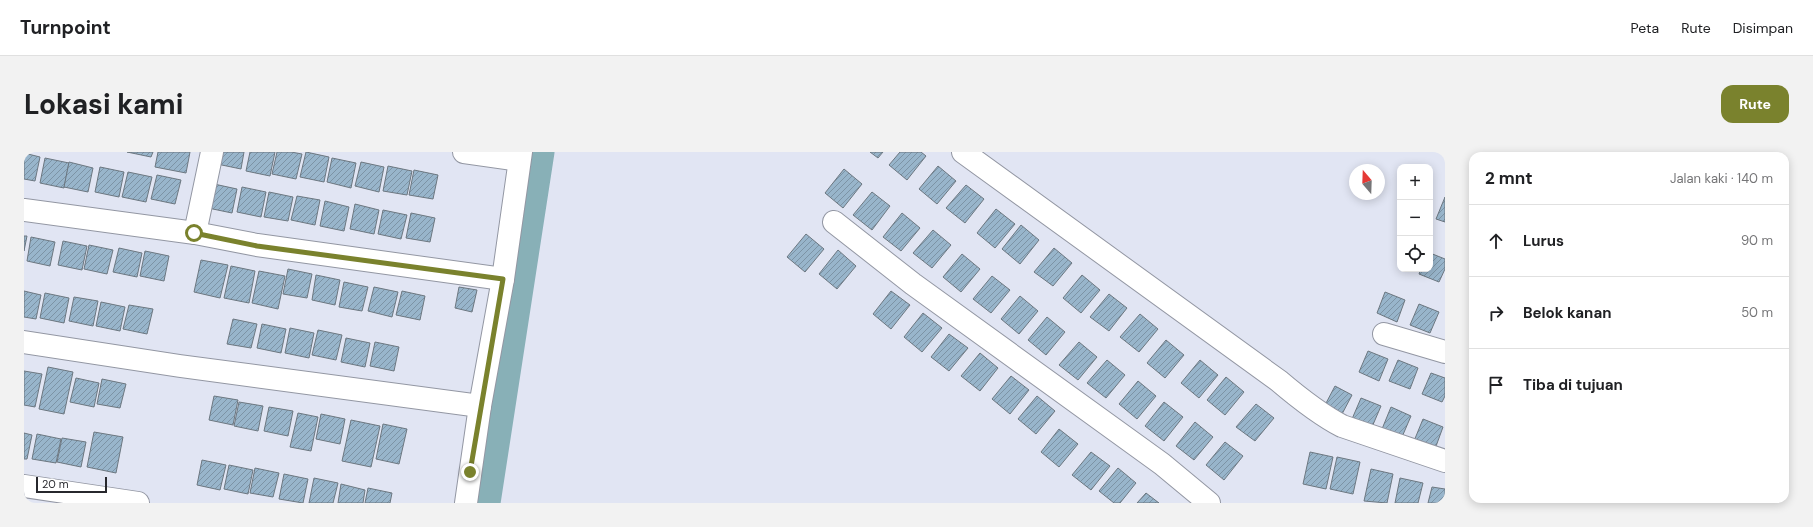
<!DOCTYPE html>
<html lang="id">
<meta charset="utf-8">
<style>
body{margin:0;font-family:"DM Sans",sans-serif;background:#f2f2f2;color:#202124}
.controls{position:absolute;right:12px;top:12px;display:grid;overflow:hidden;border-radius:8px;box-shadow:0 2px 10px #0003}
.controls button{width:36px;height:36px;display:grid;place-items:center;padding:0;border:0;border-bottom:1px solid #e0e0e0;background:#fff;color:#202124;font:20px sans-serif}
.compass{position:absolute;left:1325px;top:12px;width:36px;height:36px;border-radius:50%;background:#fff;box-shadow:0 2px 10px #0003;rotate:341deg}
.scale{position:absolute;left:12px;bottom:10px;width:71px;box-sizing:border-box;padding-left:4px;border:2px solid #27282d;border-top:0;font-size:11px;line-height:14px;white-space:nowrap;color:#27282d;-webkit-text-stroke:3px #fff;paint-order:stroke}
.stop{position:absolute;width:12px;height:12px;margin:-9px;border:3px solid #7a822d;border-radius:50%;background:#fff}
.stop.end{background:#7a822d;border-color:#fff;box-shadow:0 1px 4px #0008}
.list{margin:0;padding:0;list-style:none}
h2{display:flex;justify-content:space-between;align-items:center;height:52px;margin:0;padding:0 16px;font-size:17px}
h2 small{font-size:13px;font-weight:400;color:#757577}
.list li{display:grid;grid-template-columns:26px 1fr auto;gap:12px;align-items:center;box-sizing:border-box;height:72px;padding:0 16px;border-top:1px solid #e0e0e0}
.list b{display:block;font-size:15px;white-space:nowrap}
.list em{font-size:13px;font-style:normal;color:#757577}
.icon{flex:none;width:22px;height:22px;fill:none;stroke:currentColor;stroke-width:2;stroke-linecap:round;stroke-linejoin:round}
.map{position:relative;flex:none;width:1421px;height:351px;overflow:hidden;border-radius:12px}
header{display:flex;align-items:center;gap:24px;box-sizing:border-box;height:56px;padding:0 20px;background:#fff;border-bottom:1px solid #e0e0e0}
header strong{font-size:19px}
nav{display:flex;gap:22px;margin-inline-start:auto;font-size:14px}
.intro{display:flex;align-items:center;justify-content:space-between;box-sizing:border-box;height:96px;padding:0 24px}
h1{margin:0;font-size:28px}
.button{padding:10px 18px;border-radius:12px;background:#7a822d;color:#fff;font-size:14px;font-weight:700}
main{display:flex;gap:24px;padding:0 24px}
aside{flex:1;background:#fff;border-radius:12px;box-shadow:0 2px 10px #0003}
.map>svg:first-child{display:block}
</style>
<header>
<strong>Turnpoint</strong>
<nav><a>Peta</a><a>Rute</a><a>Disimpan</a></nav>
</header>
<div class="intro"><h1>Lokasi kami</h1><a class="button">Rute</a></div>
<main>
<div class="map">
<svg width="1421" height="351" viewBox="0 0 1421 351">
<defs>
<pattern id="building-hatch" width="6" height="6" patternUnits="userSpaceOnUse"><rect width="6" height="6" fill="#98b5cb"/><path d="M-1 1l2-2M0 6l6-6M5 7l2-2" fill="none" stroke="#7c93a5"/></pattern>
</defs>
<rect width="100%" height="100%" fill="#e1e5f3"/>
<g fill="none" stroke-linecap="round" stroke-linejoin="round">
<!-- canal -->
<polyline stroke="#88b0b7" stroke-width="25" points="464,351 518,0"/>
</g>
<!-- building -->
<g fill="url(#building-hatch)" stroke="#6c7780">
<polygon points="103,0 129,0 127,5"/>
<polygon points="134,0 166,0 162,21 131,15"/>
<polygon points="195,0 220,0 217,17 193,12"/>
<polygon points="226,0 251,0 246,24 222,19"/>
<polygon points="253,0 267,0 278,2 272,27 248,22"/>
<polygon points="282,0 305,5 300,30 276,25"/>
<polygon points="846,0 859,0 854,6"/>
<polygon points="876,0 897,0 902,4 883,28 865,13"/>
<polygon points="0,1 16,5 11,29 0,27"/>
<polygon points="21,6 45,11 40,36 16,31"/>
<polygon points="308,6 332,11 327,36 303,30"/>
<polygon points="45,10 69,16 64,40 40,35"/>
<polygon points="337,10 360,15 355,40 331,34"/>
<polygon points="364,14 388,19 383,43 359,39"/>
<polygon points="914,14 932,29 913,52 895,37"/>
<polygon points="76,15 100,20 95,45 71,40"/>
<polygon points="820,17 838,32 819,56 801,41"/>
<polygon points="390,18 414,23 409,47 385,43"/>
<polygon points="104,20 128,25 122,50 98,45"/>
<polygon points="133,23 157,28 151,52 127,47"/>
<polygon points="190,32 213,37 208,61 184,56"/>
<polygon points="942,33 960,47 941,71 922,56"/>
<polygon points="218,35 242,40 237,65 213,60"/>
<polygon points="245,40 269,45 264,69 240,65"/>
<polygon points="848,40 866,54 848,78 829,63"/>
<polygon points="273,44 296,48 291,73 267,68"/>
<polygon points="1421,45 1421,70 1412,67"/>
<polygon points="301,49 325,55 320,79 296,74"/>
<polygon points="331,52 355,58 350,82 326,77"/>
<polygon points="972,57 991,72 971,96 953,81"/>
<polygon points="359,58 383,63 377,87 354,82"/>
<polygon points="387,61 411,66 406,90 382,86"/>
<polygon points="878,61 896,76 877,99 859,85"/>
<polygon points="997,73 1015,88 996,112 978,97"/>
<polygon points="909,78 927,93 908,116 889,101"/>
<polygon points="782,82 800,97 781,120 763,105"/>
<polygon points="0,84 3,84 0,99"/>
<polygon points="7,85 31,90 26,114 3,109"/>
<polygon points="39,89 63,94 58,118 34,113"/>
<polygon points="65,93 89,98 83,122 60,117"/>
<polygon points="95,96 118,101 113,125 89,120"/>
<polygon points="1030,96 1048,111 1029,134 1010,120"/>
<polygon points="814,98 832,114 813,137 795,122"/>
<polygon points="121,99 145,104 140,129 116,124"/>
<polygon points="1406,101 1421,107 1421,117 1415,130 1395,122 1397,117 1406,117"/>
<polygon points="938,102 956,117 937,140 919,125"/>
<polygon points="177,108 204,113 196,146 170,140"/>
<polygon points="207,114 231,119 225,151 200,146"/>
<polygon points="264,117 288,122 283,146 259,142"/>
<polygon points="235,119 261,124 254,157 228,151"/>
<polygon points="292,123 316,128 311,153 288,148"/>
<polygon points="1058,123 1076,138 1057,161 1039,146"/>
<polygon points="968,124 986,138 967,161 949,147"/>
<polygon points="320,130 344,135 338,159 315,155"/>
<polygon points="350,135 374,140 368,165 344,159"/>
<polygon points="435,135 453,138 448,160 431,156"/>
<polygon points="0,139 17,143 12,167 0,165"/>
<polygon points="378,139 401,144 396,168 372,163"/>
<polygon points="867,139 886,153 867,177 849,162"/>
<polygon points="1361,140 1381,148 1373,170 1353,161"/>
<polygon points="21,141 45,146 40,171 16,166"/>
<polygon points="1085,142 1103,156 1085,179 1066,165"/>
<polygon points="996,144 1014,159 995,182 977,167"/>
<polygon points="50,145 74,149 69,174 45,169"/>
<polygon points="77,150 101,155 96,179 72,174"/>
<polygon points="1395,152 1415,160 1406,181 1386,173"/>
<polygon points="105,153 129,157 123,182 99,177"/>
<polygon points="899,161 918,176 898,200 880,185"/>
<polygon points="1116,162 1134,177 1115,200 1096,185"/>
<polygon points="1023,165 1041,180 1022,203 1004,188"/>
<polygon points="209,167 233,172 227,196 203,192"/>
<polygon points="238,172 262,177 257,201 233,196"/>
<polygon points="266,176 290,181 285,206 261,201"/>
<polygon points="294,178 318,183 312,208 288,203"/>
<polygon points="925,182 944,196 925,219 907,205"/>
<polygon points="322,186 346,191 341,215 317,210"/>
<polygon points="1142,188 1160,203 1141,226 1123,211"/>
<polygon points="351,190 375,195 370,219 346,214"/>
<polygon points="1055,190 1073,205 1054,228 1035,213"/>
<polygon points="1344,199 1364,207 1355,229 1335,220"/>
<polygon points="956,201 974,216 956,239 937,224"/>
<polygon points="1083,208 1101,223 1082,246 1063,231"/>
<polygon points="1176,208 1194,223 1175,246 1157,231"/>
<polygon points="1374,208 1394,216 1386,237 1365,229"/>
<polygon points="24,215 49,220 40,262 15,257"/>
<polygon points="0,219 18,222 11,255 0,253"/>
<polygon points="1407,221 1421,226 1421,244 1418,250 1398,242"/>
<polygon points="987,224 1005,238 986,262 968,247"/>
<polygon points="1202,225 1220,240 1201,263 1183,248"/>
<polygon points="52,226 75,231 70,255 46,250"/>
<polygon points="78,227 102,232 96,256 73,252"/>
<polygon points="1114,229 1132,244 1113,267 1095,252"/>
<polygon points="1311,234 1328,243 1317,264 1300,255"/>
<polygon points="190,244 214,248 209,273 185,268"/>
<polygon points="1013,244 1031,259 1012,282 994,267"/>
<polygon points="1337,246 1357,254 1348,275 1328,267"/>
<polygon points="215,250 239,254 234,279 210,274"/>
<polygon points="1140,250 1159,265 1140,289 1121,274"/>
<polygon points="1232,252 1250,266 1231,289 1212,275"/>
<polygon points="245,255 269,259 264,284 240,279"/>
<polygon points="1367,255 1387,264 1378,285 1358,277"/>
<polygon points="274,261 294,265 287,299 266,295"/>
<polygon points="297,262 321,267 316,292 292,287"/>
<polygon points="1399,267 1419,275 1411,297 1390,289"/>
<polygon points="327,268 356,274 347,315 318,309"/>
<polygon points="1171,270 1189,285 1170,308 1152,294"/>
<polygon points="359,272 383,277 375,312 352,307"/>
<polygon points="1035,277 1054,292 1035,315 1017,300"/>
<polygon points="70,280 99,285 92,321 63,315"/>
<polygon points="0,281 8,283 3,307 0,307"/>
<polygon points="13,282 37,287 32,311 8,307"/>
<polygon points="38,286 62,290 57,315 33,310"/>
<polygon points="1201,290 1219,304 1200,328 1182,313"/>
<polygon points="1067,300 1086,314 1067,338 1048,323"/>
<polygon points="1286,300 1309,305 1302,337 1279,332"/>
<polygon points="1313,305 1336,310 1329,342 1306,337"/>
<polygon points="178,308 202,313 196,338 173,333"/>
<polygon points="205,313 229,318 224,342 200,337"/>
<polygon points="231,316 255,321 249,345 226,341"/>
<polygon points="1094,316 1112,331 1096,351 1090,351 1075,339"/>
<polygon points="1347,317 1369,322 1363,351 1340,349"/>
<polygon points="260,322 284,327 279,351 255,347"/>
<polygon points="290,326 314,331 309,351 285,351"/>
<polygon points="1376,326 1399,331 1394,351 1371,351"/>
<polygon points="317,332 341,338 339,351 314,351"/>
<polygon points="1408,335 1421,337 1421,351 1404,351"/>
<polygon points="344,336 368,341 366,351 341,351"/>
<polygon points="1122,341 1135,351 1113,351"/>
</g>
<g fill="none" stroke-linecap="round" stroke-linejoin="round">
<!-- minor casing -->
<g stroke="#9397a3" stroke-width="24">
<g id="minor">
<polyline points="440,0 495,8"/>
<path d="M939,0L1255,229C1275,246 1295,262 1318,274L1421,309"/>
<polyline points="0,58 171,81 233,93 479,127"/>
<polyline points="810,70 889,132 1138,312 1185,351"/>
<polyline points="171,81 188,0"/>
<polyline points="1360,182 1421,200"/>
<polyline points="0,190 156,214 456,254"/>
<polyline points="0,334 114,351"/>
<polyline points="442,351 456,254 479,127 497,0"/>
</g>
</g>
<!-- minor -->
<use href="#minor" stroke="#fff" stroke-width="22"/>
</g>
<g fill="none" stroke-linecap="round" stroke-linejoin="round">
<!-- route -->
<polyline stroke="#7a822d" stroke-width="5" points="170,81 233,94 479,127 446,320"/>
</g>
</svg>
<div class="controls">
<button>+</button>
<button>−</button>
<button><svg class="icon" aria-label="locate" viewBox="0 0 24 24"><circle cx="12" cy="12" r="6"/><path d="M12 2v4M12 18v4M2 12h4M18 12h4"/></svg></button>
</div>
<svg class="compass" viewBox="-18 -18 36 36"><path d="M0-13l5 13h-10z" fill="#e53935"/><path d="M0 13l5-13h-10z" fill="#757577"/></svg>
<div class="scale">20 m</div>
<div class="stop" style="left:170px;top:81px"></div>
<div class="stop end" style="left:446px;top:320px"></div>
</div>
<aside>
<h2>2 mnt<small>Jalan kaki · 140 m</small></h2>
<ul class="list">
<li><svg class="icon" aria-label="ahead" viewBox="0 0 24 24"><path d="M12 20V5M6 11l6-6 6 6"/></svg><div><b>Lurus</b></div><em>90 m</em></li>
<li><svg class="icon" aria-label="right" viewBox="0 0 24 24"><path d="M7 20v-9h11M14 6l5 5-5 5"/></svg><div><b>Belok kanan</b></div><em>50 m</em></li>
<li><svg class="icon" aria-label="arrive" viewBox="0 0 24 24"><path d="M6 21V4h12l-3 4 3 4H6"/></svg><div><b>Tiba di tujuan</b></div></li>
</ul>
</aside>
</main>
